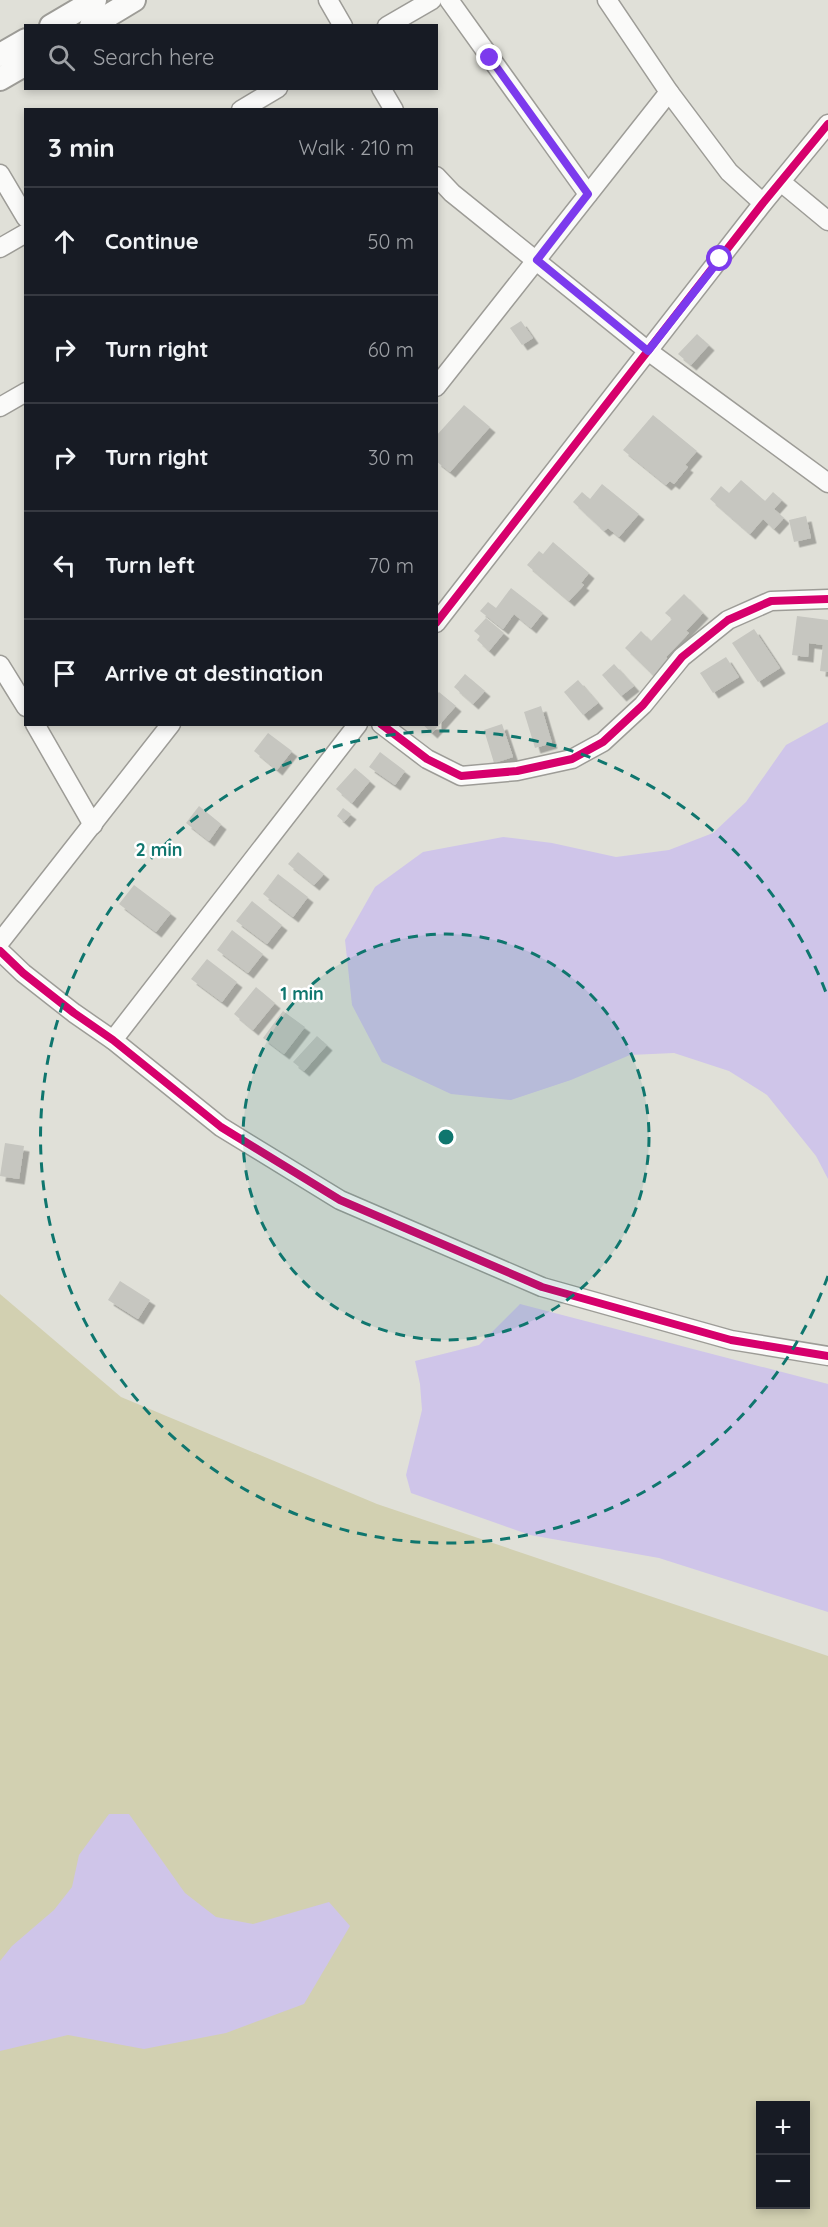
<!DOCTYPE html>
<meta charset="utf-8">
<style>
body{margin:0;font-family:Quicksand,sans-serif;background:#20242c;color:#f1f3f6}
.controls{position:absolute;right:18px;bottom:18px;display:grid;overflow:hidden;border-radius:0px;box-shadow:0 3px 9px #0003}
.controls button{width:54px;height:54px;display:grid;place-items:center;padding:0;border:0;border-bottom:2px solid #363941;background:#171b24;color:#f1f3f6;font:30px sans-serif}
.stop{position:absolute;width:18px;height:18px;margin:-14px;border:4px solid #7c3aed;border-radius:50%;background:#fff}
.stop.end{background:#7c3aed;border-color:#fff;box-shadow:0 2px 6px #0008}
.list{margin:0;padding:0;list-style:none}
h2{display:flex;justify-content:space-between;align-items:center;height:78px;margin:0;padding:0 24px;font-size:26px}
h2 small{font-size:20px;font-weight:400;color:#9ea1a6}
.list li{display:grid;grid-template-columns:39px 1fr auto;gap:18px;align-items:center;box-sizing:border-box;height:108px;padding:0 24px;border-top:2px solid #363941}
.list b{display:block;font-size:22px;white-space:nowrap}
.list em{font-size:20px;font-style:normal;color:#9ea1a6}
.icon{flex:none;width:33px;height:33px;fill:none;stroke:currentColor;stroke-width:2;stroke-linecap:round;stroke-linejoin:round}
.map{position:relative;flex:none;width:828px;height:2227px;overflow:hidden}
.search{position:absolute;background:#171b24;box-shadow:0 3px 9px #0003;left:24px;top:24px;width:414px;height:66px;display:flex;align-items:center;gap:15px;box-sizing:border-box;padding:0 21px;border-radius:0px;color:#9ea1a6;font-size:22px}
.panel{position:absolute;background:#171b24;box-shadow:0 3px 9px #0003;left:24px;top:108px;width:414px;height:618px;border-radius:0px}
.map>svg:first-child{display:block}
</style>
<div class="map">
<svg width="828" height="2227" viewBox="0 0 828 2227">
<defs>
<filter id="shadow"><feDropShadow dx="5.5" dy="5.5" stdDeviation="0" flood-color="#0004"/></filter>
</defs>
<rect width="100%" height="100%" fill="#e0e0d8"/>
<!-- green -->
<path fill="#d2d0b1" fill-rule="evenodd" d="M0,1294L121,1397L377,1504L828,1656V2227H0ZM760,2106H806V2204H760Z"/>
<!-- water -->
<g fill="#cfc5e9">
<polygon points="828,722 828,1179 816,1156 767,1095 729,1071 674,1053 630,1055 571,1080 511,1100 451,1094 382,1062 352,1005 345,940 375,887 423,852 503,837 552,843 616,857 669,850 713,833 746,802 786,745"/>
<polygon points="520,1304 828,1384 828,1612 659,1558 530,1535 411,1493 406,1475 422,1410 420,1384 415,1361 479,1345"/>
<polygon points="109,1814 129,1814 185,1893 216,1917 253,1924 329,1902 350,1926 304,2004 226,2033 144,2049 68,2035 0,2051 0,1961 12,1946 54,1910 72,1887 79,1855"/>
</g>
<!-- building -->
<g fill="#c6c6c0" filter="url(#shadow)">
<polygon points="521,321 533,338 522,345 510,328"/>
<polygon points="697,334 709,345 691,365 678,354"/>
<polygon points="464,405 490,427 450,472 436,461 436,436"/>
<polygon points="653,415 697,451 685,465 688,467 674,484 670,481 666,485 623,450"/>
<polygon points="741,480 765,501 773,492 782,500 774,509 784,518 774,529 763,519 750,534 710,499 721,486 729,493"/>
<polygon points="602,484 639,514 619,537 608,528 604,531 573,502 582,492 590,499"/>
<polygon points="806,516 811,538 794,542 789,520"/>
<polygon points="553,542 589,573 581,583 584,585 569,601 527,565 539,551 543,554"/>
<polygon points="511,588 543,613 531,628 514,614 503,629 480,611 488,602 496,608"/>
<polygon points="684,594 703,613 686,631 689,633 666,657 672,663 656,678 625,648 641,631 651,641 672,619 665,613"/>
<polygon points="797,616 828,620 828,672 820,671 823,645 809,643 808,657 792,655"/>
<polygon points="486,618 504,633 489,651 477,640 480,636 474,631"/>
<polygon points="754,629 780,668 758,682 732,643"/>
<polygon points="726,657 739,677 713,693 700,673"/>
<polygon points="614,664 634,686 621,696 602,675"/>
<polygon points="465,674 485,691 473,704 454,687"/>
<polygon points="578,680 598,703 583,715 564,692"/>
<polygon points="439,692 456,706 432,733 422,724 436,724 436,695"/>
<polygon points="541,706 552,743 535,748 524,712"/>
<polygon points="502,724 513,757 494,763 484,730"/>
<polygon points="268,733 292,751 277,770 254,751"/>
<polygon points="380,752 405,771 395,785 369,767"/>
<polygon points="355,768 370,781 352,803 336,789"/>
<polygon points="199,806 221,824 209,841 186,823"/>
<polygon points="343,808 351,814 344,822 337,816"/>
<polygon points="298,852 324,874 314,885 288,864"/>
<polygon points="278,874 308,897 293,917 263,894"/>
<polygon points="134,885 171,913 156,932 119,904"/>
<polygon points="252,901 282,925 267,944 236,921"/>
<polygon points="232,930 263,954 248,973 217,950"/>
<polygon points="207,959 237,982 222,1002 191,979"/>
<polygon points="256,987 275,1003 253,1030 234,1014"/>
<polygon points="283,1011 305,1027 284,1054 263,1038"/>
<polygon points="317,1036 327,1045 304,1071 293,1062"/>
<polygon points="5,1143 24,1146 19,1179 0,1176"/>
<polygon points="120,1281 150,1300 138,1319 108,1300"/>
</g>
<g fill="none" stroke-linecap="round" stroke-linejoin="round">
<!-- minor casing -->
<g stroke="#9d9c97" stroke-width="21">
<g id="minor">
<polyline points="328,0 343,26"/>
<polyline points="449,0 588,194"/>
<polyline points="607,0 669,92 729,172 763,203"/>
<polyline points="387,26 432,0"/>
<polyline points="381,88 394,110"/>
<polyline points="241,110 278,88"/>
<polyline points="0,174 26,218"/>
<polyline points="436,176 452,193 648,351 828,483"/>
<polyline points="781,182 828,221"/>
<polyline points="0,248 26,233"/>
<polyline points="436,387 669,92"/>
<polyline points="0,407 26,392"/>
<polyline points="436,623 763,203 828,124"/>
<polyline points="0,665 26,707"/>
<polyline points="35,724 93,825"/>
<polyline points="381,724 427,759 461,776 517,771 572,759 603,742 643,705 682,657 728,620 771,601 828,599"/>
<polyline points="0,942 171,724"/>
<polyline points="0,951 23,973 74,1013 113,1040 221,1127 340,1200 542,1287 731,1340 828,1356"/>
<polyline points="113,1040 358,724"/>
</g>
</g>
<!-- major casing -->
<g stroke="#9d9c97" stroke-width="26">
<g id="major">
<polyline points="51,26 95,0"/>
<polyline points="91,26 134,0"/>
<polyline points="0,55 26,40"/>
<polyline points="0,79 26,64"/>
</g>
</g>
<!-- minor -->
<use href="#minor" stroke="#fafaf9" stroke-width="18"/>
<!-- major -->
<use href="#major" stroke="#fafaf9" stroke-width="22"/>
<!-- cycleway casing -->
<g stroke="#fff" stroke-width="11">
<g id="cycleway">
<polyline points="436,623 763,203 828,124"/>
<polyline points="381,724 427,759 461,776 517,771 572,759 603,742 643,705 682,657 728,620 771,601 828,599"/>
<polyline points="0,951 23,973 74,1013 113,1040 221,1127 340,1200 542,1287 731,1340 828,1356"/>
</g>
</g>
<!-- cycleway -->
<use href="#cycleway" stroke="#d6006c" stroke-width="8"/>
</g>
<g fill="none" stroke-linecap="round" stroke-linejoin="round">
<!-- route -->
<polyline stroke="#7c3aed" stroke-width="8" points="490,58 588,194 537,260 648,351 720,259"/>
</g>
<!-- distance rings -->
<circle cx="446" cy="1137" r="203" fill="#0f766e" fill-opacity=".12"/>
<g fill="none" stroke="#0f766e" stroke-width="3" stroke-dasharray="10 8">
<circle cx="446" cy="1137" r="203"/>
<path d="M828 1276A406 406 0 1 1 828 998"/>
</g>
<circle cx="446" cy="1137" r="9" fill="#0f766e" stroke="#fff" stroke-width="3"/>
<g font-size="18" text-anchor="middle" font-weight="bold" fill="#0f766e" stroke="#fff" stroke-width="5" stroke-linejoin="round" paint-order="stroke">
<text x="159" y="856">2 min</text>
<text x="302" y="1000">1 min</text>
</g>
</svg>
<div class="controls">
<button>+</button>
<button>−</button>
</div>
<div class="stop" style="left:720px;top:259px"></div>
<div class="stop end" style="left:490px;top:58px"></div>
<div class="search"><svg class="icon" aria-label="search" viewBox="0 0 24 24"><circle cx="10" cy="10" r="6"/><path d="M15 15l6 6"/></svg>Search here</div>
<section class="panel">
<h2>3 min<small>Walk · 210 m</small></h2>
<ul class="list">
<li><svg class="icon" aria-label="ahead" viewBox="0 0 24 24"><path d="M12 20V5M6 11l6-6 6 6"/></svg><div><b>Continue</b></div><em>50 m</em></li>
<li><svg class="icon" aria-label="right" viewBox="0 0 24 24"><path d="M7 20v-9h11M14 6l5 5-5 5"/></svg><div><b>Turn right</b></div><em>60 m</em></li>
<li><svg class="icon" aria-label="right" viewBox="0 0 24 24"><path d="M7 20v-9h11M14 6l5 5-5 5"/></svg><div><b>Turn right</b></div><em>30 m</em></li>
<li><svg class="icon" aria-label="left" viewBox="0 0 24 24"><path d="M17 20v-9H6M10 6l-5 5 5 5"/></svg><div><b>Turn left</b></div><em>70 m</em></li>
<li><svg class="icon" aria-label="arrive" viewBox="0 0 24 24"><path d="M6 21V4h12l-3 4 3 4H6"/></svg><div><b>Arrive at destination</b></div></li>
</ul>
</section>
</div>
